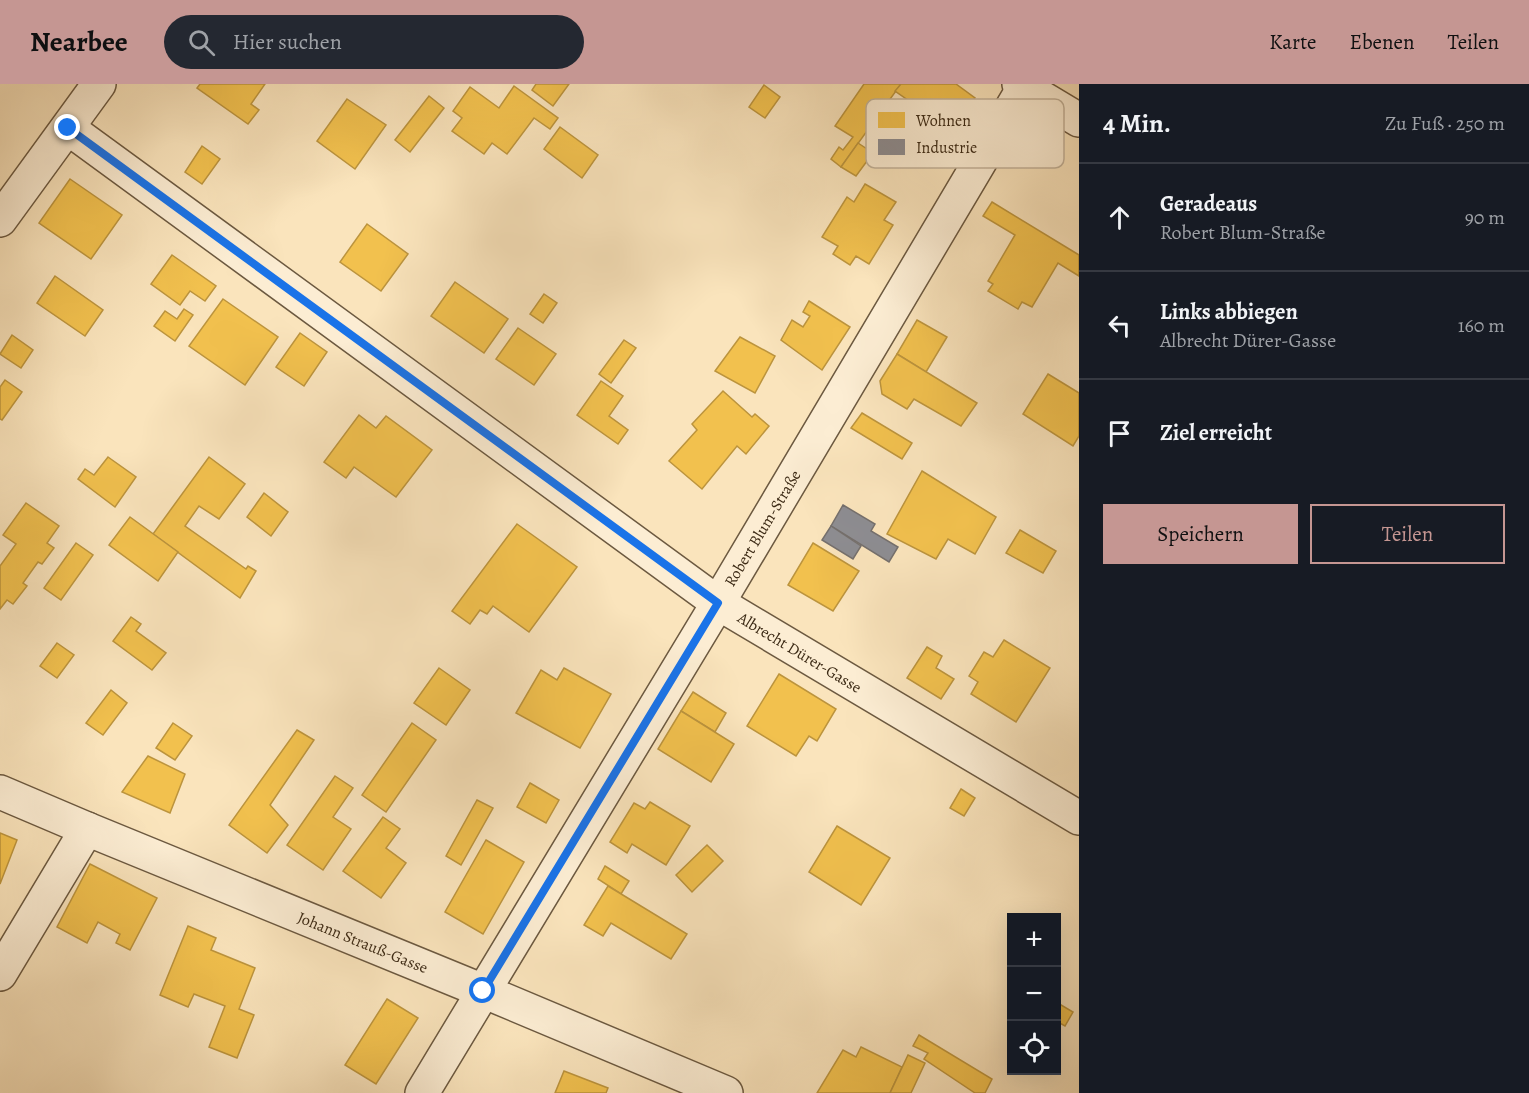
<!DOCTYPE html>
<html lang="de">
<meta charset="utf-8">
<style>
body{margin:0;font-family:Alegreya,serif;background:#242831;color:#f1f3f6}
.controls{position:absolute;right:18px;bottom:18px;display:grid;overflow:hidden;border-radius:0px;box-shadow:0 6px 24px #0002}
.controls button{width:54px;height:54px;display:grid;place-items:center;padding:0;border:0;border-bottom:2px solid #363941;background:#171b24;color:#f1f3f6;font:30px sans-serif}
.stop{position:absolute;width:18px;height:18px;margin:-14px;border:4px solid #1a73e8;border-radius:50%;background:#fff}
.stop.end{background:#1a73e8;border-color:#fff;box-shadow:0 2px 6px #0008}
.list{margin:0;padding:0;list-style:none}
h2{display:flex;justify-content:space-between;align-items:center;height:78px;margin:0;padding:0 24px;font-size:26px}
h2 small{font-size:20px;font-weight:400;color:#9ea1a6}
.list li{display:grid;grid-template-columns:39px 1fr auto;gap:18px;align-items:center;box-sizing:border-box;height:108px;padding:0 24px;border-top:2px solid #363941}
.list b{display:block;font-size:22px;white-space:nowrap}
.list p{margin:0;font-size:20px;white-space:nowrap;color:#9ea1a6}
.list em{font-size:20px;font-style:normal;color:#9ea1a6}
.actions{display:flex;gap:12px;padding:18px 24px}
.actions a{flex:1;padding:14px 0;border:2px solid #c59692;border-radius:0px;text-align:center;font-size:21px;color:#c59692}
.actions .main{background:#c59692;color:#111}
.icon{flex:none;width:33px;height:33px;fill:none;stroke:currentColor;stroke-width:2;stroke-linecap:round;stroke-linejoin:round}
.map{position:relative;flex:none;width:1079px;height:1009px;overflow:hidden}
header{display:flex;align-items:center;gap:36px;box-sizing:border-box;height:84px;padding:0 30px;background:#c59692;color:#111}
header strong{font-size:28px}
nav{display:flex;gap:33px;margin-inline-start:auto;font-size:21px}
.search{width:420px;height:54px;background:#242831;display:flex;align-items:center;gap:15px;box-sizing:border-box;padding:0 21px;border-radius:33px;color:#9ea1a6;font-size:22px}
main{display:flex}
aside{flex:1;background:#171b24}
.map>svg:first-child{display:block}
</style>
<header>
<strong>Nearbee</strong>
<div class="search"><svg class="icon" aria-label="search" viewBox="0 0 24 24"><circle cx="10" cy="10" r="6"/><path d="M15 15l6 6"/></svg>Hier suchen</div>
<nav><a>Karte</a><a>Ebenen</a><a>Teilen</a></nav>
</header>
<main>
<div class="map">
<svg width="1079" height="1009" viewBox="0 0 1079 1009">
<rect width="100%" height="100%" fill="#fae4bc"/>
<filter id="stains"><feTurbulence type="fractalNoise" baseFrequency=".00333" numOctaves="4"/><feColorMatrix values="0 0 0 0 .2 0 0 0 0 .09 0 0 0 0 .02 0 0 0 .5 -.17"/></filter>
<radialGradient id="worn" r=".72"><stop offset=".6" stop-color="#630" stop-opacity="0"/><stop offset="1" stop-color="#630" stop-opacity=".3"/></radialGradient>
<!-- homes -->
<g fill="#f2c14e" stroke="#bc943d" stroke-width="1.5">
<polygon points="200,0 265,0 251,20 259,26 248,40 197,4"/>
<polygon points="536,0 569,0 553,22 532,6"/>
<polygon points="864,0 901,0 841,83 831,75 839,63 843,66 853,53 835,42"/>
<polygon points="901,0 956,0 975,14 951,48 936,37 929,47 905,30 912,19 895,7"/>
<polygon points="764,1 780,13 765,34 749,23"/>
<polygon points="514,2 558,34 550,45 534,34 507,70 492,59 484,70 452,47 462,34 453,27 470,3 499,24"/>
<polygon points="429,12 444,24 410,68 395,56"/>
<polygon points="347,15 386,41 355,85 317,57"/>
<polygon points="560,43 598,71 582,94 544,65"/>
<polygon points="858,59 873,69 856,92 841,83"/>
<polygon points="202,62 220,75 202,100 185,88"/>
<polygon points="70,95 122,131 91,175 39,139"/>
<polygon points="865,100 896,118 884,136 893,141 869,180 856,172 850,181 833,170 838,162 822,153 847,113 854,118"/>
<polygon points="992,118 1079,171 1079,192 1058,179 1032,223 1022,218 1018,225 988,207 993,200 988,197 1015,151 983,132"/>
<polygon points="367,140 408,170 381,207 340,178"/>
<polygon points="172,171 216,202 205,217 190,207 180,221 151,200"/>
<polygon points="55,192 103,226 85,252 37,219"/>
<polygon points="455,198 508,235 484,269 431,232"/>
<polygon points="544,210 557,219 543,239 530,230"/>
<polygon points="223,215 278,253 245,301 189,262"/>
<polygon points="809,217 850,243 822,286 781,256 792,236 803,243 810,232 803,228"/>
<polygon points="184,225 193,231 175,257 154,242 165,227 177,235"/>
<polygon points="917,236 947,253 926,288 897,270"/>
<polygon points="518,244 556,270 534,301 496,275"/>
<polygon points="300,249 327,268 304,302 276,283"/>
<polygon points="12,251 33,266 21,284 0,270"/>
<polygon points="740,253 775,272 755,309 715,287"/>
<polygon points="624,256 636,264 611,299 599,290"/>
<polygon points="897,270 977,319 961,342 914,315 907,325 882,310 880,297"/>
<polygon points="1048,290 1079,309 1079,352 1073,362 1023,330"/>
<polygon points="5,296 22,308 2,336 0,335 0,303"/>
<polygon points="601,297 623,312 609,332 628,346 618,360 577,331"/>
<polygon points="723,307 752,333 755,330 769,342 746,370 737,362 702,405 669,377 697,346 692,340"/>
<polygon points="862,329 912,359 902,375 851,344"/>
<polygon points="359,331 376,344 386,332 432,366 396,413 354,383 346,394 324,378"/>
<polygon points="108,373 136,393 115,423 78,395 85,385 94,391"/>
<polygon points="209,373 245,400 219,435 199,422 185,442 246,485 248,482 256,487 240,514 153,450"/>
<polygon points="922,387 996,433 975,470 948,455 936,475 887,450"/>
<polygon points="264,409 288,428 271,452 247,433"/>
<polygon points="26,419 59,442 47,459 54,464 42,480 38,478 23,499 27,502 13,520 7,516 0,525 0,482 16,460 3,451"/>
<polygon points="130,433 178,468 158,497 109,461"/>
<polygon points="517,440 577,483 529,548 493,522 487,530 480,526 470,540 452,527"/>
<polygon points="1020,446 1056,467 1043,489 1006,469"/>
<polygon points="76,459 93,471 61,516 44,504"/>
<polygon points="813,459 859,487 833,527 788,501"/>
<polygon points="131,533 141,540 136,547 166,569 152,586 113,557"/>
<polygon points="1004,556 1050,584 1016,638 971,610 978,598 969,592 984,568 993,573"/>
<polygon points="57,559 74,571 57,594 40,582"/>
<polygon points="927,563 942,572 936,584 954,595 941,615 907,594"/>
<polygon points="439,584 470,606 446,641 414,619"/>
<polygon points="564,584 611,610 580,664 516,629 541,586 557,596"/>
<polygon points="779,590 836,625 817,657 809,652 796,672 747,642"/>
<polygon points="111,606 127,619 103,651 86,639"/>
<polygon points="693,608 726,629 715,648 681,627"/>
<polygon points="681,627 734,660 711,698 658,665"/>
<polygon points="173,639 192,652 175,676 156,664"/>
<polygon points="412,639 436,656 386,728 362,711"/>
<polygon points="297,646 314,656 270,721 288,741 267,769 229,741"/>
<polygon points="148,672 185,690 170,729 122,708"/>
<polygon points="335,692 353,704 333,733 351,745 323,786 287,761"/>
<polygon points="530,699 559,716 546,739 517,723"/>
<polygon points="961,705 975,714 964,732 950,724"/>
<polygon points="477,716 493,724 461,781 446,772"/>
<polygon points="650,718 690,742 666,781 632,760 627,769 610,758 634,719 645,725"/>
<polygon points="383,733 400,745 386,764 406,779 381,814 343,787"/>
<polygon points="837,742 890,774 861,821 809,788"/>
<polygon points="0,749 17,756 0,800"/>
<polygon points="486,756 524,778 483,850 445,828"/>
<polygon points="707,761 723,777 692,808 676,791"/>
<polygon points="90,780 157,814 130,866 116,859 120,850 98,838 87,859 57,843"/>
<polygon points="605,782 629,797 621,810 598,795"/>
<polygon points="608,802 687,850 671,875 611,839 603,852 584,841"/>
<polygon points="188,842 216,854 211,866 255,884 239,925 254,931 237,974 209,963 225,922 194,910 188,923 160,911"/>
<polygon points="387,915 418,934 376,1000 345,981"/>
<polygon points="1056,918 1073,928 1065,942 1056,937"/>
<polygon points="919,951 992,995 985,1009 975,1009 924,975 928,969 913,962"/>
<polygon points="861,963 902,983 890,1009 817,1009 843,966 856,973"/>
<polygon points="908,971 925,979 911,1009 890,1009"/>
<polygon points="564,987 608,1004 606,1009 555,1009"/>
</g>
<!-- industry -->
<g fill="#8d8d92" stroke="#75706d" stroke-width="1.5">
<polygon points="843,421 875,440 871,447 898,463 889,478 831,442"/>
<polygon points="831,442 861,462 853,475 822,456"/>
</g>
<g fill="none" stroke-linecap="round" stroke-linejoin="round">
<!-- minor casing -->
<g stroke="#6c5940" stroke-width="36">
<g id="minor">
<polyline points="1019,0 1079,36"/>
<polyline points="68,44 718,519 1079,734"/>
<polyline points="0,136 99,0"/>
<polyline points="0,708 87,745 483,907 726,1009"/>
<polyline points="0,890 87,745"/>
<polyline points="422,1009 718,519 1026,0"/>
</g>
</g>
<!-- minor -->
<use href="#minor" stroke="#fcedd3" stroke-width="33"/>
</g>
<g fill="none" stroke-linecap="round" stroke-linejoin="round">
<!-- route -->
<polyline stroke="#1a73e8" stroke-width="8" points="68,44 718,519 483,907"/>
</g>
<g text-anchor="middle" stroke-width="6" stroke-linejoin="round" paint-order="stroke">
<!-- street labels -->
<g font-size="16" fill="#3d2b16" stroke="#fcedd3">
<text transform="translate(762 444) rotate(-59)" y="6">Robert Blum-Straße</text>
<text transform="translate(800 568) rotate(31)" y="6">Albrecht Dürer-Gasse</text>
<text transform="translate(363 858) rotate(22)" y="6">Johann Strauß-Gasse</text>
</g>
</g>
<!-- legend -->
<rect x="866" y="15" width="198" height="69" rx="9" fill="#fcedd3" stroke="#c3b39a" stroke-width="1.5"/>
<rect x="878" y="28" width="27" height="16" fill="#f2c14e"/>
<rect x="878" y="55" width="27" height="16" fill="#8d8d92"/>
<g font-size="16" fill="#3d2b16">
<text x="916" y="42">Wohnen</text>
<text x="916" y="69">Industrie</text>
</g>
<rect width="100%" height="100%" filter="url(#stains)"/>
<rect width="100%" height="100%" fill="url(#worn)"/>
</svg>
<div class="controls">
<button>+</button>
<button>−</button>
<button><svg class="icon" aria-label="locate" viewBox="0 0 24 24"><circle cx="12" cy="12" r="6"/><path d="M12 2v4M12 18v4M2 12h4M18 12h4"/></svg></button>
</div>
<div class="stop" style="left:483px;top:907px"></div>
<div class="stop end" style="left:68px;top:44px"></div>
</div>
<aside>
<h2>4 Min.<small>Zu Fuß · 250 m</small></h2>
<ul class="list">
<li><svg class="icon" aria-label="ahead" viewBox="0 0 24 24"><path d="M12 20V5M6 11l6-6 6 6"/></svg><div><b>Geradeaus</b><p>Robert Blum-Straße</p></div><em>90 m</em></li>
<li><svg class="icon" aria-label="left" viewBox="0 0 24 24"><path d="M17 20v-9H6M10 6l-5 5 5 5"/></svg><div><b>Links abbiegen</b><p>Albrecht Dürer-Gasse</p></div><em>160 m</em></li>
<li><svg class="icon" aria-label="arrive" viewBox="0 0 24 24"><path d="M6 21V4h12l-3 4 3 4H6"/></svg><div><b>Ziel erreicht</b></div></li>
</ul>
<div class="actions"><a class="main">Speichern</a><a>Teilen</a></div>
</aside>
</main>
